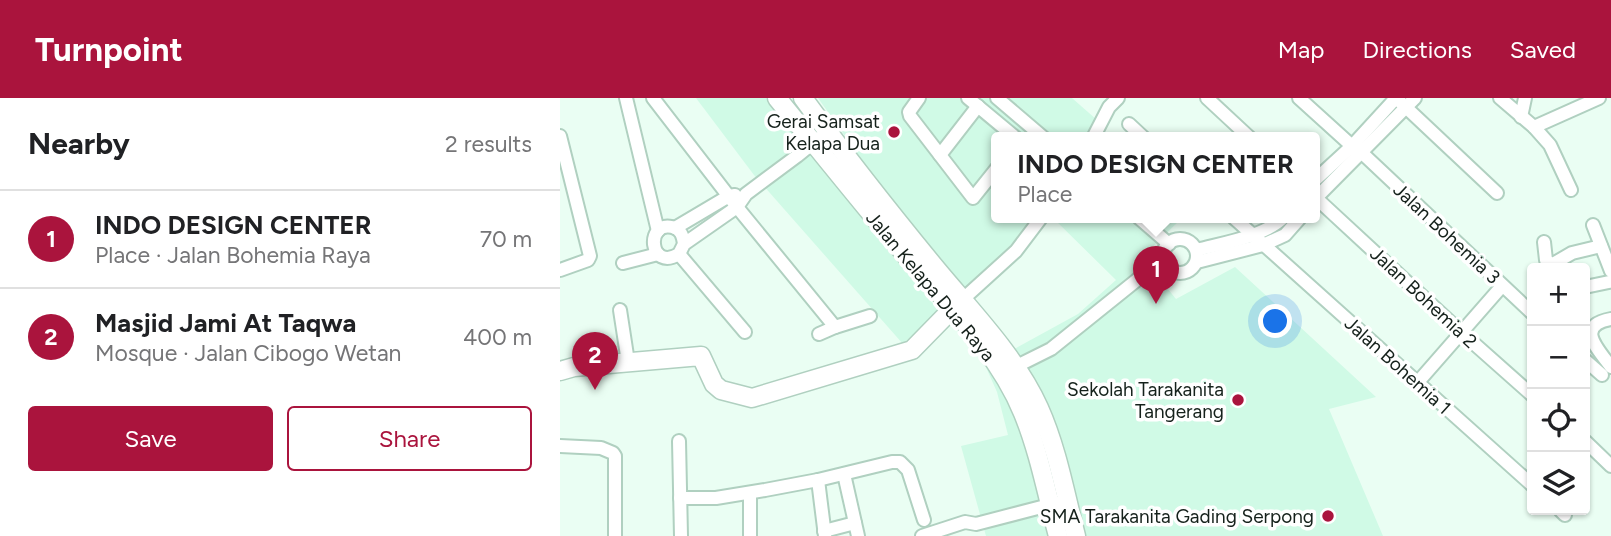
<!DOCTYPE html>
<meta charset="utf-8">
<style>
body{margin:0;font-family:Figtree,sans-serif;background:#f2f2f2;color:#202124}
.controls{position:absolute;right:21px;bottom:21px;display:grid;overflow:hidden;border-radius:7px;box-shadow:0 2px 5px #0004}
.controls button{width:63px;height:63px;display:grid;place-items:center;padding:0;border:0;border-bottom:2px solid #e0e0e0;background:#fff;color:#202124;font:35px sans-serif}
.you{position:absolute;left:716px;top:224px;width:24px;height:24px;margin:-18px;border:5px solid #fff;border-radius:50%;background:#1a73e8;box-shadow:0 0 0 10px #1a73e833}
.badge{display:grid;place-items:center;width:46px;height:46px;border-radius:50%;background:#aa143d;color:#fff;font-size:23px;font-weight:700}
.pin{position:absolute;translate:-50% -58px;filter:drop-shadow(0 2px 4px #0008)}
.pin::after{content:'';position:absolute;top:37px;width:24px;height:21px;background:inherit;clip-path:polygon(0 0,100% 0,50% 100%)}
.popup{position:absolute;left:431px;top:34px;width:329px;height:91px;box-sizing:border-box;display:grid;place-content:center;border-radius:7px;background:#fff;filter:drop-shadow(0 2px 5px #0005);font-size:23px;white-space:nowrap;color:#757577}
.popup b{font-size:26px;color:#202124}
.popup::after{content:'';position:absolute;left:50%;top:100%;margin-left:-14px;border:14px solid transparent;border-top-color:#fff}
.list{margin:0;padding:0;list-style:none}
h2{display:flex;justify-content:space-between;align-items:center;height:91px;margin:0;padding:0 28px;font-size:30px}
h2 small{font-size:23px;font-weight:400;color:#757577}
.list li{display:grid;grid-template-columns:46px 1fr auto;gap:21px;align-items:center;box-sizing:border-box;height:98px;padding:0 28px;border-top:2px solid #e0e0e0}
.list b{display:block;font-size:26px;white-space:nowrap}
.list p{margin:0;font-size:23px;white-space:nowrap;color:#757577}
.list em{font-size:23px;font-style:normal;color:#757577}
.actions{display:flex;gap:14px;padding:21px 28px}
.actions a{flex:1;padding:16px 0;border:2px solid #aa143d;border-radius:7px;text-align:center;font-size:24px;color:#aa143d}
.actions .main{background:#aa143d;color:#fff}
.icon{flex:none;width:38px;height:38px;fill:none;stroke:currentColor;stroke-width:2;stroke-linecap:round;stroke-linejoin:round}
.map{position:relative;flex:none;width:1051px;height:438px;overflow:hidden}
header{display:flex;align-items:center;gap:42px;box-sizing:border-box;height:98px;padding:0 35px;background:#aa143d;color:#fff}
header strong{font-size:33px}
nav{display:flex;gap:38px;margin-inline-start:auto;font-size:24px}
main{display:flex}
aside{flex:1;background:#fff}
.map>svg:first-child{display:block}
</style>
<header>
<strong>Turnpoint</strong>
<nav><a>Map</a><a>Directions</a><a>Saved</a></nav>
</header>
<main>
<aside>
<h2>Nearby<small>2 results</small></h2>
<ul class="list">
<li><span class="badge">1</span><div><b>INDO DESIGN CENTER</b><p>Place · Jalan Bohemia Raya</p></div><em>70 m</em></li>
<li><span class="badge">2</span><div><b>Masjid Jami At Taqwa</b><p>Mosque · Jalan Cibogo Wetan</p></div><em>400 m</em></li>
</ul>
<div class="actions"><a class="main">Save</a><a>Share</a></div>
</aside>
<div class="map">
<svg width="1051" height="438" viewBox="0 0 1051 438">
<rect width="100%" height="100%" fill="#eafef3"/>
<!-- built -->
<g fill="#d0fae6">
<polygon points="136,0 206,0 379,213 343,246 194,77"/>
<polygon points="258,0 512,0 537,22 535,40 437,40 437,120 472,120 442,158 403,193 336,110"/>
<polygon points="493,120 622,120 582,159 616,201 675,169 816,299 769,311 823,438 426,438 401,348 448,337 437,294 425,267 518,216 556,182"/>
</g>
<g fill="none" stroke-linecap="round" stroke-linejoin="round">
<!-- street casing -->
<g stroke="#b0d0c0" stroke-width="16">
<g id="street">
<polyline points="66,0 98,133"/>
<polyline points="93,0 177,109 275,229"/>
<polyline points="359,0 349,14 350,18 413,100 437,70"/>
<polyline points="408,0 456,40"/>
<polyline points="437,0 484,40"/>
<polyline points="647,0 690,40"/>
<polyline points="739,0 792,48 801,54 972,215"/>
<polyline points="836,0 937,95"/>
<polyline points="940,0 974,29 990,47 1011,92"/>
<polyline points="961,19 965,0"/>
<polyline points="569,26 584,40"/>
<polyline points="974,29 1039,0"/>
<polyline points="0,38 30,158 28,162 0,172"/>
<polyline points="533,40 549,9 558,0"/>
<polyline points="380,57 418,8"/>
<polyline points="755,82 792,48 836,0"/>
<polyline points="755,99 901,234 972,297"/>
<polyline points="755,101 855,0"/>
<polyline points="579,120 609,146"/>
<polyline points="674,120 972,387"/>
<polyline points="1033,127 1051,173"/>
<polyline points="115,130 169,98 175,97"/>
<circle cx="620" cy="158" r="17"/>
<polyline points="984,144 986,162 989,165 993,166 1012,155 1041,148"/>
<path d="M124,146C123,138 121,131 112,129C85,123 89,174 119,156L124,146L177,109L186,96L237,58L259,40"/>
<path d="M637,152C663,145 703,139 723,120"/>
<polyline points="119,156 185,234"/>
<polyline points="637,164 703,147 725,137 740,120"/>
<polyline points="63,165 98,156"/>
<polyline points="1025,189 1049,184"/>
<polyline points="402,202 456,153 481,120"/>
<polyline points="60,212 68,264"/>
<path d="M1051,221C1014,228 1038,251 1051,269"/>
<polyline points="259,236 275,229 310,218"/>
<polyline points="1025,262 1042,277"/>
<polyline points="455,269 491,251 603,161"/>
<polyline points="858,284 942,188"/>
<polyline points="119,343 121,438"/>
<polyline points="1025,343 1051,368"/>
<polyline points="0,348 41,350 53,355 55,358 55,438"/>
<polyline points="284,376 298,438"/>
<polyline points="258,382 265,438"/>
<polyline points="190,395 190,438"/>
<polyline points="120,400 156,400 205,392 258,382 332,364 340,364 348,372 364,422"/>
<polyline points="1000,412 1005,417"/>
<polyline points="264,433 295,425"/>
<polyline points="362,438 405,424 416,426 497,405"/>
</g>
</g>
<!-- secondary casing -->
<g stroke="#b0d0c0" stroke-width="21">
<g id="secondary">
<path d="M217,0C261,54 304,108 349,161C390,208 439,256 463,315C479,354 487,397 498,438"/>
<path d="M243,0C286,59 331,116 378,173C413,215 456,259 479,310C497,350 505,395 516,438"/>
<polyline points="0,273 14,269 141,258 154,286 161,292 192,300 352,252 399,204"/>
</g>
</g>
<!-- street -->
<use href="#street" stroke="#fff" stroke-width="12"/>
<!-- secondary -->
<use href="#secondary" stroke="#fff" stroke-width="18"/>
</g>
<!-- markers -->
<g fill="#aa143d" stroke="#fff" stroke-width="2.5">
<circle cx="334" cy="34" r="7"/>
<circle cx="678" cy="302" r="7"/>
<circle cx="768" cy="418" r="7"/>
</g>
<g text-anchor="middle" stroke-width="7" stroke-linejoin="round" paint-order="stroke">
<!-- poi labels -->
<g font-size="19" fill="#15211b" stroke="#fff" text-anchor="end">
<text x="320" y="30">Gerai Samsat<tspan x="320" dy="22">Kelapa Dua</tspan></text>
<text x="664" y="298">Sekolah Tarakanita<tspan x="664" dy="22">Tangerang</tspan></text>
<text x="754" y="425">SMA Tarakanita Gading Serpong</text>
</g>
<!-- street labels -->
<g font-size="19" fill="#15211b" stroke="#fff">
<text transform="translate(887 135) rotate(43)" y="7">Jalan Bohemia 3</text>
<text transform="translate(371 188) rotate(50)" y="7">Jalan Kelapa Dua Raya</text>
<text transform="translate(864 199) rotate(43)" y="7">Jalan Bohemia 2</text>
<text transform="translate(838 267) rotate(42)" y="7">Jalan Bohemia 1</text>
</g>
</g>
</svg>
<div class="controls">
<button>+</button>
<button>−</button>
<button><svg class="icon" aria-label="locate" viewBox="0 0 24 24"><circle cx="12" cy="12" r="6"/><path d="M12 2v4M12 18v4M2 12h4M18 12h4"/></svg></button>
<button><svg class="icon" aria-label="layers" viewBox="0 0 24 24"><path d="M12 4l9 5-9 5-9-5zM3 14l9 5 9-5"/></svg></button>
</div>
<div class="you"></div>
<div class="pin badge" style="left:596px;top:206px">1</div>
<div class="popup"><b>INDO DESIGN CENTER</b>Place</div>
<div class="pin badge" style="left:35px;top:292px">2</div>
</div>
</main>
